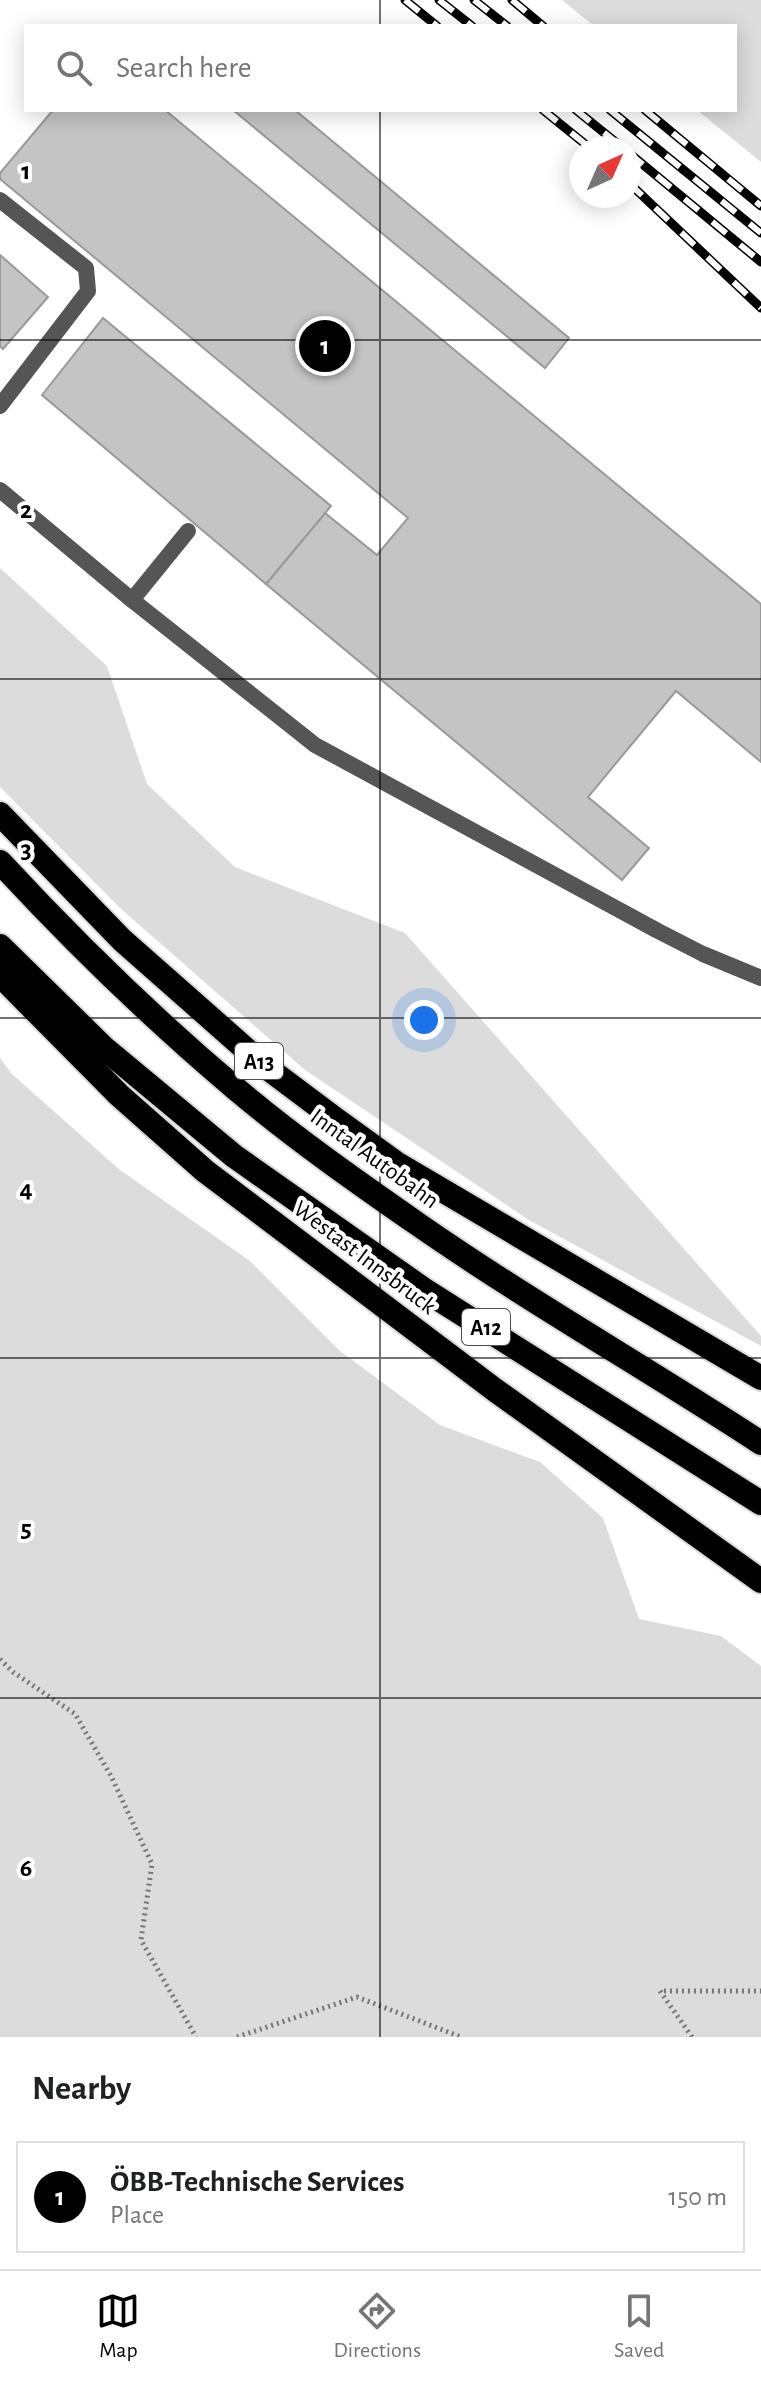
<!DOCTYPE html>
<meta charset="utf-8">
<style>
body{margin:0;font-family:"Alegreya Sans",sans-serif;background:#f6f6f6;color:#202124}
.compass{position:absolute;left:569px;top:136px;width:72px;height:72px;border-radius:50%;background:#fff;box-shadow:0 4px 20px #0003;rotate:45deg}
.you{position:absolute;left:424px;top:1020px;width:28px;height:28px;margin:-20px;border:6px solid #fff;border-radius:50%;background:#1a73e8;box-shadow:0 0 0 12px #1a73e833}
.badge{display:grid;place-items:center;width:52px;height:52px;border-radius:50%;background:#000;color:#fff;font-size:26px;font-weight:700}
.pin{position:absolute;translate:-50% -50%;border:4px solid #fff;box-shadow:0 2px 8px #0006}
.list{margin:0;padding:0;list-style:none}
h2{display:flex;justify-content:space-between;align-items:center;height:104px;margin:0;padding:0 32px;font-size:34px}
h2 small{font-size:26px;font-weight:400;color:#757577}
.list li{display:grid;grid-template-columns:52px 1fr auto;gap:24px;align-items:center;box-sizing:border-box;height:112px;margin:0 16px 16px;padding:0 16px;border:2px solid #e0e0e0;border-radius:0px}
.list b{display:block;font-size:30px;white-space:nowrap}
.list p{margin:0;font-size:26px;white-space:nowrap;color:#757577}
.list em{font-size:26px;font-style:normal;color:#757577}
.icon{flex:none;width:44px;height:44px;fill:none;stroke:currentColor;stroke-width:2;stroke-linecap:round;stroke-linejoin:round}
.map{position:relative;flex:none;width:761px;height:2037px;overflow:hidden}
.search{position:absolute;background:#fff;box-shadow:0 4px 20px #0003;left:24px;right:24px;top:24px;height:88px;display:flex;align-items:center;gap:20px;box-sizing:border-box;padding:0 28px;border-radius:0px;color:#757577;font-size:30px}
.sheet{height:232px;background:#fff}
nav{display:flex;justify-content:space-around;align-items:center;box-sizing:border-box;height:112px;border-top:2px solid #e0e0e0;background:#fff;font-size:22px;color:#757577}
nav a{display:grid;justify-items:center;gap:4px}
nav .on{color:#000}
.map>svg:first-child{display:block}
</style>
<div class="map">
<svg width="761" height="2037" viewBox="0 0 761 2037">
<rect width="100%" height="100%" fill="#fff"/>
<!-- green -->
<g fill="#dcdcdc">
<polygon points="562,0 761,0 761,162 697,110 735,110 735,26 594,26"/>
<polygon points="0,568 107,666 147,784 235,867 405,933 761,1336 761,1346 529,1220 305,1070 120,908 0,787"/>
<polygon points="0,1058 12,1074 120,1170 250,1261 340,1351 440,1425 540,1462 603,1518 639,1619 721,1636 761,1666 761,2037 0,2037"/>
</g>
<!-- building -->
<g fill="#c4c4c4" stroke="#999" stroke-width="2">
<polygon points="53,110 165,110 761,604 761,762 676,691 588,797 649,848 622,880 266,584 325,513 377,555 408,518 0,179 0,173"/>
<polygon points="233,110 295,110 569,338 545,368"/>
<polygon points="0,255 48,297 3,349 0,346"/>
<polygon points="103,318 331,506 266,584 42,395"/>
</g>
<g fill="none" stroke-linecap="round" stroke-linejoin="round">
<!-- highway casing -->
<g stroke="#dbdbdb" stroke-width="28">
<g id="highway">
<polyline points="0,814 122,940 266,1067 334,1118 396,1163 761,1378"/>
<path d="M0,862C74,942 152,1018 235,1088C293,1137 357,1182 419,1225C530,1302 648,1369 761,1443"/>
<polyline points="0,946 104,1048 234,1156 426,1291 761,1503"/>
<polyline points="0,975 119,1095 205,1171 495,1390 761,1581"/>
</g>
</g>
<!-- path -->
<g stroke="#777" stroke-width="5" stroke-dasharray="2 4" stroke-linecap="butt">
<polyline points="0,1659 13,1672 75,1714 111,1776 152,1864 141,1940 196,2037"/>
<polyline points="237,2037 357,1997 461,2037"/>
<polyline points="692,2037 660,1991 761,1991"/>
</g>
<!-- lane -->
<g stroke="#555" stroke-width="16">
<polyline points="0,200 86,268 88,291 0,406"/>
<polyline points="0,490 132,600 315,745 658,931 703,954 761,978"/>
<polyline points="132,600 188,531"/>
</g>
<!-- highway -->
<use href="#highway" stroke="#000" stroke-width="24"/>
<!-- rail casing -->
<g stroke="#000" stroke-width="9">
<g id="rail">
<polyline points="405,0 437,26"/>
<polyline points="439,0 472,26"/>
<polyline points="474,0 507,26"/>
<polyline points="512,0 543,26"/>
<polyline points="543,110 590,148"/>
<polyline points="576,110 623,148"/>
<polyline points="610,110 761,233"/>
<polyline points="645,110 761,206"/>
<polyline points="629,153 761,262"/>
<polyline points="629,183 761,308"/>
</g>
</g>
<!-- rail -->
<use href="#rail" stroke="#fff" stroke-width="6" stroke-dasharray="18" stroke-linecap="butt"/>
</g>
<!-- grid -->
<path fill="none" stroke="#000" stroke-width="2" stroke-opacity="0.55" d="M380,0V26M380,110V2037M0,340H761M0,679H761M0,1018H761M0,1358H761M0,1698H761"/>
<g text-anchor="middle" stroke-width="8" stroke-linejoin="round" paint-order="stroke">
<!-- shield labels -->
<g fill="#fff" stroke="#4c4c4c" stroke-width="2">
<rect x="235" y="1043" width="48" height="36" rx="6"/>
<rect x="462" y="1309" width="48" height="36" rx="6"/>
</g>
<g font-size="22" font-weight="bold" fill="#000">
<text x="259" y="1069">A13</text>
<text x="486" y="1335">A12</text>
</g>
<!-- street labels -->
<g font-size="24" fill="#000" stroke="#fff">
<text transform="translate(375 1158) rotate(36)" y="8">Inntal Autobahn</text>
<text transform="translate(365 1257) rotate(37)" y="8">Westast Innsbruck</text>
</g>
</g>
<g font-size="26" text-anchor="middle" font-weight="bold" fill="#000" stroke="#fff" stroke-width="8" stroke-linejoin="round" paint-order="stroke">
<text x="26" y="179">1</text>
<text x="26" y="518">2</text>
<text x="26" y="858">3</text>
<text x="26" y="1197">4</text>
<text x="26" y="1537">5</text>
<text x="26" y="1876">6</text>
</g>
</svg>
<svg class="compass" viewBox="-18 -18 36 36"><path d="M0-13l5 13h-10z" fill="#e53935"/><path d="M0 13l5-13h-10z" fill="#757577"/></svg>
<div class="you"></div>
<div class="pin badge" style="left:325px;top:346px">1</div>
<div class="search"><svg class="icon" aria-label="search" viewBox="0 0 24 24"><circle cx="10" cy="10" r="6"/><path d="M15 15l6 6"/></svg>Search here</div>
</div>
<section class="sheet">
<h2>Nearby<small></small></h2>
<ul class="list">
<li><span class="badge">1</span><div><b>ÖBB-Technische Services</b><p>Place</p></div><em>150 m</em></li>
</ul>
</section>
<nav>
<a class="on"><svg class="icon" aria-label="map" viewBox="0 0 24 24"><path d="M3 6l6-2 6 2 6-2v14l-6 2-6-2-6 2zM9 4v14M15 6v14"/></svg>Map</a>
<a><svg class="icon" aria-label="directions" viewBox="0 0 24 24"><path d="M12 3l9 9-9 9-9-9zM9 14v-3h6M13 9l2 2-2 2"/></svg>Directions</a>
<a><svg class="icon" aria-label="saved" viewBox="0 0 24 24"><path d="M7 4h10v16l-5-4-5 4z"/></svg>Saved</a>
</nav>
